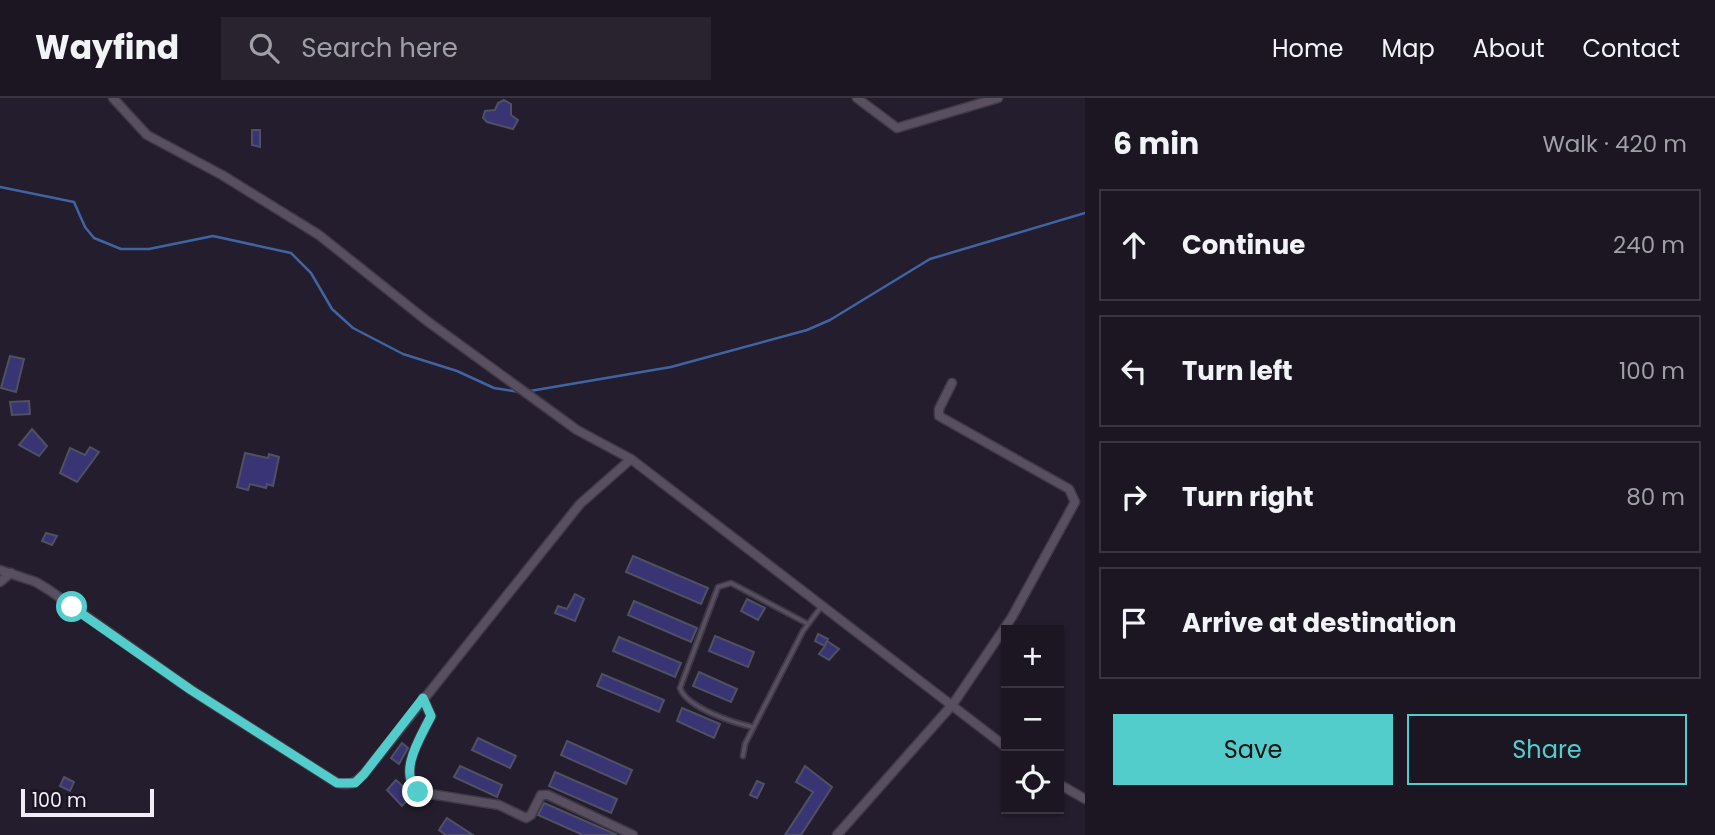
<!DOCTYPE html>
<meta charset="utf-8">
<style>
body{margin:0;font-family:Poppins,sans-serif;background:#28232f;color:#f1f3f6}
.controls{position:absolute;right:21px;bottom:21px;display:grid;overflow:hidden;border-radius:0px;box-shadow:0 2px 5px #0004}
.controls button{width:63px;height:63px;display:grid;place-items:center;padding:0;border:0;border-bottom:2px solid #393540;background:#1b1622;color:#f1f3f6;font:35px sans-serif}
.scale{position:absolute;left:21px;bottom:18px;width:133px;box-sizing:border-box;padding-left:7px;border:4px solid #f1edf8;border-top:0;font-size:19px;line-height:24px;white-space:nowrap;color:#f1edf8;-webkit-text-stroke:5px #1b1423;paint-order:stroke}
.stop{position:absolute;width:21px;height:21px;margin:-16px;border:5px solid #53cdcb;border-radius:50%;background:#fff}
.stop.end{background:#53cdcb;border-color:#fff;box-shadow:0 2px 7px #0008}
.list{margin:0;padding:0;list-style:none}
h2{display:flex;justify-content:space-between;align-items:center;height:91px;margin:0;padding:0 28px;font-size:30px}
h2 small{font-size:23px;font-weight:400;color:#a09fa5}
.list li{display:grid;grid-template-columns:46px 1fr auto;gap:21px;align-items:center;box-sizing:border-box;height:112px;margin:0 14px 14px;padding:0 14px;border:2px solid #393540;border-radius:0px}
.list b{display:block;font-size:26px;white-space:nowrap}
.list em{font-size:23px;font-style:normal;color:#a09fa5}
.actions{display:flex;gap:14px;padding:21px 28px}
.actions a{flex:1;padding:16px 0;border:2px solid #53cdcb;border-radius:0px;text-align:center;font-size:24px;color:#53cdcb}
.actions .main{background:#53cdcb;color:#111}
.icon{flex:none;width:38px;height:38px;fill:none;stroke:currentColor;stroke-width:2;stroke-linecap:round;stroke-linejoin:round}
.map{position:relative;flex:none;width:1085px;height:737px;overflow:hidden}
header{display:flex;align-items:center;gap:42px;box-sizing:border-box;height:98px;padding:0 35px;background:#1b1622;border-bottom:2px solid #393540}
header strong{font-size:33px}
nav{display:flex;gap:38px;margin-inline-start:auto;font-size:24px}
.search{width:490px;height:63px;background:#28232f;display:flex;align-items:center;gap:18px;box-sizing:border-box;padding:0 24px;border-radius:0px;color:#a09fa5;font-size:26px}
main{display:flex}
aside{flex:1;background:#1b1622}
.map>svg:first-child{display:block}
</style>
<header>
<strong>Wayfind</strong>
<div class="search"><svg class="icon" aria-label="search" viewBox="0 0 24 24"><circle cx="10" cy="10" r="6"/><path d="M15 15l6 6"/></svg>Search here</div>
<nav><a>Home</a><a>Map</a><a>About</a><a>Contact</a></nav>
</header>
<main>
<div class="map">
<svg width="1085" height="737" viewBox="0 0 1085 737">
<rect width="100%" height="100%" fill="#241d2d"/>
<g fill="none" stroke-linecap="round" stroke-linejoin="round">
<!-- stream -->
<g stroke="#4064a2" stroke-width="2.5">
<polyline points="0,89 74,104 85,129 94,140 121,151 149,151 213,138 291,155 311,175 332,211 353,230 403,256 457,273 494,290 520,294"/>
<polyline points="530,293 671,269 807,232 830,222 930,161 1085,115"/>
</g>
</g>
<!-- building -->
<g fill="#393575" stroke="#505063" stroke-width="2">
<polygon points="504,2 511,6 511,17 518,22 513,31 487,24 483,20 485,13 495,12 498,5"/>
<polygon points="252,32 260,32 260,49 252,47"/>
<polygon points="10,258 24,261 16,294 1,290"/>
<polygon points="29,303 30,316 12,317 10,304"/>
<polygon points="32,331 47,348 39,358 19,347"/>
<polygon points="90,349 99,354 77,384 60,375 70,350 85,357"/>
<polygon points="245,355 268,360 269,356 279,359 273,388 267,386 266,390 250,386 248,392 237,389"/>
<polygon points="46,435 57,438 52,447 42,443"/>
<polygon points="633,458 708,490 701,506 626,474"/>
<polygon points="575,496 584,501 575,523 555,515 558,508 567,511"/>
<polygon points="747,501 765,510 758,522 741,513"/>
<polygon points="634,503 697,530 691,544 628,517"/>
<polygon points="818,536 828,541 825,547 827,543 839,551 829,562 819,556 825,548 815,543"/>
<polygon points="715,538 754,554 748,569 709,553"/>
<polygon points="619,539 681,565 675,579 613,553"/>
<polygon points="699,574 737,591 731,604 693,588"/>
<polygon points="602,576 664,602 659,614 597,588"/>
<polygon points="682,610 720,626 714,640 677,623"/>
<polygon points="478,640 516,658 510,670 472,652"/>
<polygon points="567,643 632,672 626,686 561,657"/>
<polygon points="402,645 408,650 399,666 391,660"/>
<polygon points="460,668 502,687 497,699 454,679"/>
<polygon points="805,668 832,689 801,737 785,737 813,694 796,684"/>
<polygon points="555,674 617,701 611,715 549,688"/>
<polygon points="64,679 74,684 70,693 60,688"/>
<polygon points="396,682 412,697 402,708 387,692"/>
<polygon points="757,683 764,686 757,700 750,697"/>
<polygon points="544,705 617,737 583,737 538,717"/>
<polygon points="447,720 473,737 446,737 439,732"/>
</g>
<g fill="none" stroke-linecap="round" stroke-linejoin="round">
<!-- lane casing -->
<g stroke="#403a47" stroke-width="7">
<g id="lane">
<path d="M753,629C734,625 687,610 680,590L718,489L731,485L808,526"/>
<polyline points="743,658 745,646 803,533 821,509"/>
</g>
</g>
<!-- street casing -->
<g stroke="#403a47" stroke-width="11">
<g id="street">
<polyline points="113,0 147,37 222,77 319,137 427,223 577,332 631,361 1006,649"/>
<polyline points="857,0 897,30 998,0"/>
<path d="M0,472L36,484L49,492L191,592L337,685C350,688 355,685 364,676L580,406L631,361"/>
<polyline points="0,484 11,475"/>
<path d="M423,600L431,618C421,639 397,674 418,694L499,707L526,720L531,717L541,697H548L633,737"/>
<polyline points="1059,686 1085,701"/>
<polyline points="837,737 953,606 1012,519 1075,404 1069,391 939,318 939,311 952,285"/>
</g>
</g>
<!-- lane -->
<use href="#lane" stroke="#585061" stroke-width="3.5"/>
<!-- street -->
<use href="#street" stroke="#585061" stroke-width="8"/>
</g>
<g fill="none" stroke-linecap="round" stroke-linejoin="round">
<!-- route -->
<path stroke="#53cdcb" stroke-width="9" d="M72,509L191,592L337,685H355L364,676L423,600L431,618C421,639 397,674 418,694"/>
</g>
</svg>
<div class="controls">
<button>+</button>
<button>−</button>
<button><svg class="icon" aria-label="locate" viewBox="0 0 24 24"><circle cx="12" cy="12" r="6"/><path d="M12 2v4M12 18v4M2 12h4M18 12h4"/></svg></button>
</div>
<div class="scale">100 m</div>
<div class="stop" style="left:72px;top:509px"></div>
<div class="stop end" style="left:418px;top:694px"></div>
</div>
<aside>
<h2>6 min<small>Walk · 420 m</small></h2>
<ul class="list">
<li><svg class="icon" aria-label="ahead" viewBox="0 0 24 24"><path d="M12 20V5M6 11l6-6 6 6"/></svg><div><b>Continue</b></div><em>240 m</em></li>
<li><svg class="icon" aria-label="left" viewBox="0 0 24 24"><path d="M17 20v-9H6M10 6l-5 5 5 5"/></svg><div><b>Turn left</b></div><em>100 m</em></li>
<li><svg class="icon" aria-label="right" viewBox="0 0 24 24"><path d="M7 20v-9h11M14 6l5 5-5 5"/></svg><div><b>Turn right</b></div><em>80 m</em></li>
<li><svg class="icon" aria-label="arrive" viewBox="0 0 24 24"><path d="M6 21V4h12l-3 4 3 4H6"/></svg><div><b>Arrive at destination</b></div></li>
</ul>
<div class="actions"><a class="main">Save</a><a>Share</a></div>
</aside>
</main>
